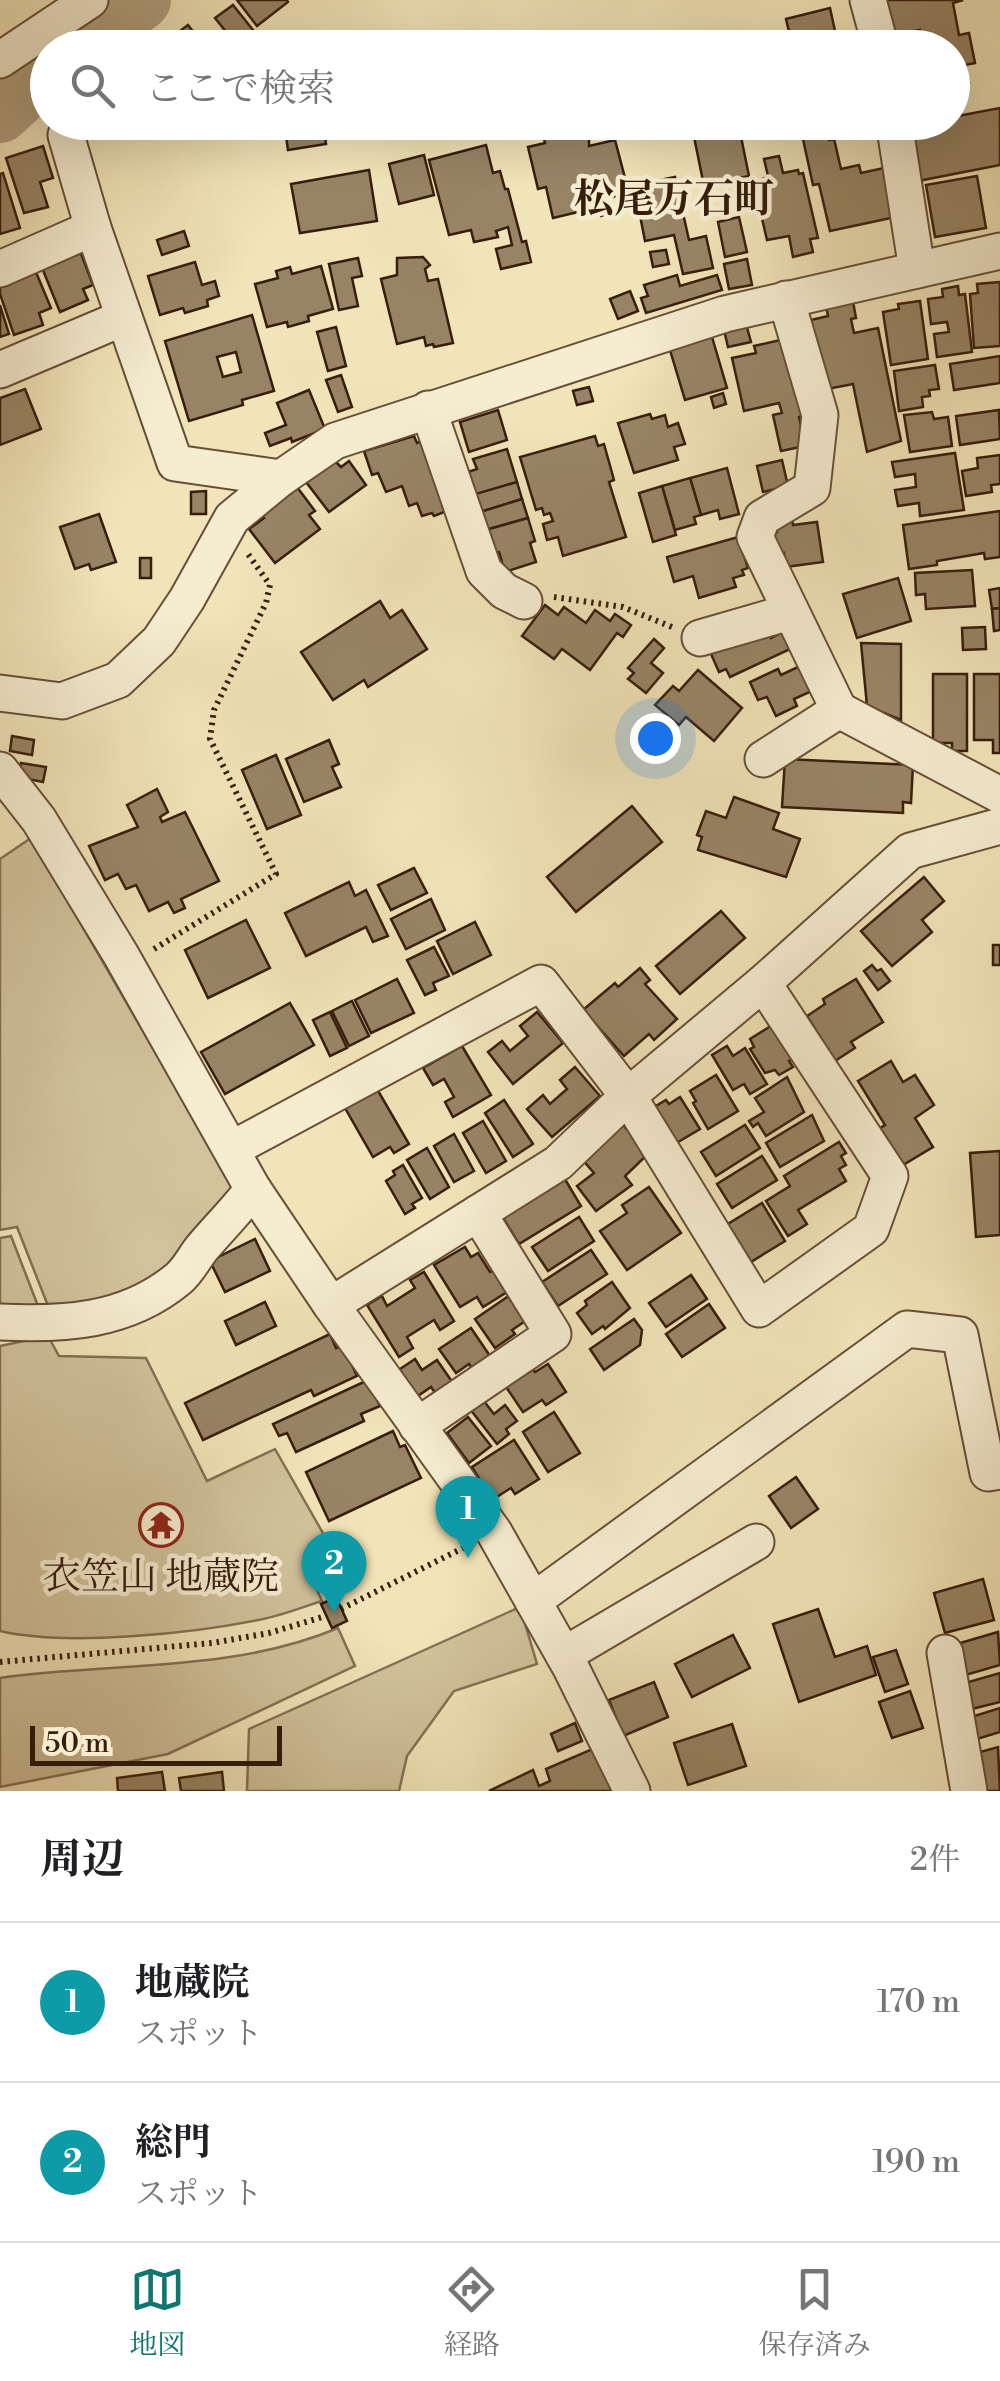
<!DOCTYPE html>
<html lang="ja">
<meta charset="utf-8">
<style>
body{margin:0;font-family:"Libre Bodoni","Noto Serif JP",serif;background:#f6f6f6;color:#202124}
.scale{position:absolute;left:30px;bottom:25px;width:252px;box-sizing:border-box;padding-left:10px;border:5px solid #371d0c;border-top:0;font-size:28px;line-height:35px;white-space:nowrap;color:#371d0c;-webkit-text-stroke:8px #f6edd1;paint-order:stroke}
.you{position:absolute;left:655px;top:738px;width:35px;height:35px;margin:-25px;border:8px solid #fff;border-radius:50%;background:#1a73e8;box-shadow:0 0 0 15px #1a73e833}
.badge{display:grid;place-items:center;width:65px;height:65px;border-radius:50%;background:#0f766e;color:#fff;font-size:32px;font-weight:700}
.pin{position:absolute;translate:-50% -82px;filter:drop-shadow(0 2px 5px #0008)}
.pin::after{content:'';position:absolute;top:52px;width:35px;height:30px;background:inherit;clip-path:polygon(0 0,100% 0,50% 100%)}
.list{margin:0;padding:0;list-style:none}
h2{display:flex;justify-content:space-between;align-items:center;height:130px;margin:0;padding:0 40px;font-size:42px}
h2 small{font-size:32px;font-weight:400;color:#757577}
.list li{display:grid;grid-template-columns:65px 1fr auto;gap:30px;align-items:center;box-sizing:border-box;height:160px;padding:0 40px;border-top:2px solid #e0e0e0}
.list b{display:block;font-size:38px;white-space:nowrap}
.list p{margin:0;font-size:32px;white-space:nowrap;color:#757577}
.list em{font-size:32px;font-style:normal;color:#757577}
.icon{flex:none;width:55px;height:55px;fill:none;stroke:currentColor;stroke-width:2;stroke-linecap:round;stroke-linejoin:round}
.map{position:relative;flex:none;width:1000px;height:1791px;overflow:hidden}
.search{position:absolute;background:#fff;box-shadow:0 10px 40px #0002;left:30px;right:30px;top:30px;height:110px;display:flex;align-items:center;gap:25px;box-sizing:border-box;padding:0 35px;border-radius:55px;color:#757577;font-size:38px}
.sheet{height:450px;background:#fff}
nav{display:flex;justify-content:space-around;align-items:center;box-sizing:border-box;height:140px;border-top:2px solid #e0e0e0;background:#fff;font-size:28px;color:#757577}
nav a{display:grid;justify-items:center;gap:5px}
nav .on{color:#0f766e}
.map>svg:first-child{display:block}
</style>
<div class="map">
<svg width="1000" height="1791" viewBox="0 0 1000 1791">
<rect width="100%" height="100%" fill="#f1e4b8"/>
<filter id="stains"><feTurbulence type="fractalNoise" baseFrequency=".002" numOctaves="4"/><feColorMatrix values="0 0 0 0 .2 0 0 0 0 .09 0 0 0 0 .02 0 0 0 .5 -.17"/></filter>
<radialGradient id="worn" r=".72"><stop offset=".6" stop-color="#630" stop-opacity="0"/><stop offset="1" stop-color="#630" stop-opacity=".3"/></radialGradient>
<!-- green -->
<g fill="#d1c29b" stroke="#847054" stroke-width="2.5">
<polygon points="31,838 238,1195 163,1279 52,1316 17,1227 0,1230 0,859"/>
<polygon points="11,1236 38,1306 0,1304 0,1238"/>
<path d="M48,1336L59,1356L146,1358L207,1481L275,1449L332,1549L305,1564L322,1601C303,1607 283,1615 263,1619C195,1633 67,1647 0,1631V1346Z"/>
<polygon points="520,1607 537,1664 454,1691 407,1756 399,1791 247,1791 249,1729"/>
<path d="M338,1628L355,1666L168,1754L0,1787V1678C112,1662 231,1673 338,1628Z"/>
</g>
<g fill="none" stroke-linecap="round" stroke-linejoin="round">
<!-- river -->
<g stroke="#b2a07e" stroke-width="60">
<polyline points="74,48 141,0"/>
<polyline points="0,113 48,69"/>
</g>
</g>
<!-- building -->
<g fill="#988465" stroke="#371d0c" stroke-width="2.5" fill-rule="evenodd">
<polygon points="237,0 287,0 288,2 257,26"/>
<polygon points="883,0 963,0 953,3 959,35 969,33 975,63 965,65 969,83 952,86 952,48 924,48 920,30 890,35"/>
<polygon points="233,5 253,30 235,43 215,18"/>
<polygon points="830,8 835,31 791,40 786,19"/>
<polygon points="188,25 206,48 161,48 160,46"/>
<polygon points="1000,108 1000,165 918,181 907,126 952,122 952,117"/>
<polygon points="284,122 323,122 326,144 288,150"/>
<polygon points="506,122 589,122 589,146 615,140 629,193 604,199 607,214 601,216 599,207 553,218 546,187 538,189 528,147 545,143 540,123 508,132"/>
<polygon points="691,122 738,122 749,176 704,186"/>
<polygon points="825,124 829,140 834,139 841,169 859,165 861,173 884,168 900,216 830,231 819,184 813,185 801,130"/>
<polygon points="486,145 493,173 500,171 505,189 508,189 522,242 526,241 531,262 501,269 496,249 512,245 508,227 496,231 498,237 474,242 471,230 449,235 429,160"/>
<polygon points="43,146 53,178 40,182 48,207 24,213 6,158"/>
<polygon points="424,155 434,195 399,204 389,164"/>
<polygon points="779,156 783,173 798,170 799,174 803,173 818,238 810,239 813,252 793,257 789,236 767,240 754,184 768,176 764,159"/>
<polygon points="369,170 377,221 300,233 291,184"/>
<polygon points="3,173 20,228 0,234 0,174"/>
<polygon points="977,176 986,228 935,237 926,185"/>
<polygon points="675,177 689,240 706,236 713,268 683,274 674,235 645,241 634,185"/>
<polygon points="739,217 747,252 725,257 718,222"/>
<polygon points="184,231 189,246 162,255 157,240"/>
<polygon points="77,243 93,285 83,289 88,300 60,312 38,258"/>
<polygon points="666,250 669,264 653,267 650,252"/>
<polygon points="423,257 430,265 425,269 428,281 438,279 453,343 434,347 433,344 426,346 424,337 397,344 381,279 397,275 397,258"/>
<polygon points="358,258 362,276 352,278 358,306 339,310 329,264"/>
<polygon points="747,259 752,285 729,289 724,264"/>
<polygon points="195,262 202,285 215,281 219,296 207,300 208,306 185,313 183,308 160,315 148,276"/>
<polygon points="33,265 51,308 39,313 43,325 14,335 0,294 0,278"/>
<polygon points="321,266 333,309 308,316 309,321 288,327 287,322 267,327 255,284 278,278 276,271 290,267 292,274"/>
<polygon points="677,275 680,286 717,275 722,290 646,313 641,298 648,296 644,285"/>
<polygon points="1000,282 1000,346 974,348 970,294 978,293 977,284"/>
<polygon points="958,286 959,295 965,294 972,352 937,357 934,334 949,332 947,322 931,324 928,299 943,297 942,289"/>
<polygon points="630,291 638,311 618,319 610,299"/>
<polygon points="852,296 856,318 851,319 854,333 878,328 901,441 867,452 853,384 822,390 807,321 828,316 825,301"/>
<polygon points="920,301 928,359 891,365 883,312 899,309 898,304"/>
<polygon points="0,305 9,334 0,337"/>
<path d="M252,315L274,391L242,400L243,405L189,421L165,341ZM236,352L241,372L223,377L217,357Z"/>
<polygon points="745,320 751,342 728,347 723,326"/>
<polygon points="336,327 346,366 328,371 317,332"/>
<polygon points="712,337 727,388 685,400 670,350"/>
<polygon points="789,338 807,414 799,417 805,446 781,451 773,415 782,413 779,403 744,411 732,358 756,353 754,346"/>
<polygon points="1000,356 1000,383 954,390 950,364"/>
<polygon points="935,365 939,389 929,390 930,396 922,397 923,407 899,411 894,371"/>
<polygon points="341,375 352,407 338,412 326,380"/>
<polygon points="589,387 593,401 577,405 573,391"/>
<polygon points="25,389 41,429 0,445 0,398"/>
<polygon points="309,390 325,429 292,442 291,438 270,446 265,433 286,425 277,403"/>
<polygon points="723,393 726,404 714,408 711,397"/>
<polygon points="498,410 507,440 469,452 460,422"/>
<polygon points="999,410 1000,439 960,445 956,416"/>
<polygon points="932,412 934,419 948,417 952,446 910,452 904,415"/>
<polygon points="650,414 652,419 665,415 668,427 678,423 685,444 674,447 678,460 634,473 618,423"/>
<polygon points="414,436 417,443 422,441 447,511 434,516 432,513 422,516 417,503 409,506 402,486 386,492 378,473 372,475 364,451"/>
<polygon points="595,436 598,446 604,444 614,480 609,482 626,537 563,556 558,537 547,540 543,524 553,521 550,513 544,515 542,508 536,510 520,457"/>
<polygon points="507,449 517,482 472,496 465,473 477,469 473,459"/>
<polygon points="955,453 964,510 920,516 919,503 898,506 895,490 916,487 915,474 895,477 892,462"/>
<polygon points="1000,455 1000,484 991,485 992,492 966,496 962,471 978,468 977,458"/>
<polygon points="782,460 788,486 763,492 757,466"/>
<polygon points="335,461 341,467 349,461 366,485 329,512 306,482"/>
<polygon points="727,468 739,514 720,519 718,510 701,515 690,478"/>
<polygon points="690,478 701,515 694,517 696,524 675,530 662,486"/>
<polygon points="517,482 522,499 477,513 472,495"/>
<polygon points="662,486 676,535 653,542 639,493"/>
<polygon points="297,487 315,511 309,515 320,529 275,563 249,529 264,518 261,514"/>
<polygon points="206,491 206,514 191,514 191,492"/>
<polygon points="522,499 528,518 482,531 477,513"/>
<polygon points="1000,511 1000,557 985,559 984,553 937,561 937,565 909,569 903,525"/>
<polygon points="99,514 116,562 91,570 89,564 75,569 60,527"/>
<polygon points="792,517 793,525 817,522 823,562 785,567 784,553 774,555 771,532 777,532 775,519"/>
<polygon points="528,518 535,541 530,543 536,562 505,572 499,552 489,555 482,531"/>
<polygon points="738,537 748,568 742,570 744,575 733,578 736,587 699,598 693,576 674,582 667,557"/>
<rect x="140" y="558" width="11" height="20"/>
<polygon points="972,570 975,606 926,609 925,594 916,595 915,573"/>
<polygon points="898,578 911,621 857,638 843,594"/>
<polygon points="1000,588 1000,608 992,609 989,590"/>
<polygon points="380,601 390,618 402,610 427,649 368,687 364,680 333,700 301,652"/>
<polygon points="545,605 558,615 564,607 586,623 595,610 610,621 615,614 631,625 623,637 617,633 590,670 562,649 554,659 522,636"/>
<polygon points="1000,608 1000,630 994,631 992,609"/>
<polygon points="985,627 986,649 963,650 962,628"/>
<polygon points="767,629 771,638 783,632 790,649 730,677 726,669 719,672 711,654"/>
<polygon points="654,639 664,648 651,663 663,673 646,693 628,679 634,673 628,668"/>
<polygon points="861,643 901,644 901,720 867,706"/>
<polygon points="800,666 812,691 794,699 797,706 776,716 767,697 758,700 750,682 778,669 781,675"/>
<polygon points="698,670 742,708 714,741 686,717 679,725 655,705 673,686 679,691"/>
<polygon points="933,674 967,674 967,751 952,751 952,743 933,743"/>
<polygon points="974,674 1000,674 1000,753 993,753 993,740 974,740"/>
<polygon points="12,736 34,740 32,755 10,751"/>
<polygon points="329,740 339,764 332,767 341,787 304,802 286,759"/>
<polygon points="276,755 301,815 267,829 242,770"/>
<polygon points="785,759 913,765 911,803 903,802 903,813 782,807"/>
<polygon points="21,763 46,767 43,782 18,777"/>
<polygon points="157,789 168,812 160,817 162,822 185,812 219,881 181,899 185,908 174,913 168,902 149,911 136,885 126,889 118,874 105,880 89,846 138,827 127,805"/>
<polygon points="734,797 779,813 773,829 800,839 786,877 698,850 702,837 697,835 706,811 726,818"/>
<polygon points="632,806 662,842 576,912 547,877"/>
<polygon points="414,868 427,893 391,910 378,885"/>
<polygon points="924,877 944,901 922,920 932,932 892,966 861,931"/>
<polygon points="349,882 355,896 366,890 388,936 373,942 366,927 306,956 285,913"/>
<polygon points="431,899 445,930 406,949 391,919"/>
<polygon points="721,911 745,938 680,994 656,966"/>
<polygon points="246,920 270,968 208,998 185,950"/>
<polygon points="475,922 491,955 453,974 437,941"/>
<rect x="993" y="945" width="7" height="20"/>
<polygon points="434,947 449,976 433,983 436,990 425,995 407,960"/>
<polygon points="872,965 877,971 881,969 890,981 878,990 864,971"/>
<polygon points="640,968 650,980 645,984 677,1019 654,1040 649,1034 624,1056 583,1010 615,983 618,987"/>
<polygon points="397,979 414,1013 371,1033 355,1000"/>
<polygon points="856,979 883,1022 851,1042 855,1048 835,1061 807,1016 825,1004 823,999"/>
<polygon points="352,1001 369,1036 349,1046 332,1011"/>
<polygon points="290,1003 314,1045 225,1094 201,1052"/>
<polygon points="330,1012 347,1048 330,1056 313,1020"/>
<polygon points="537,1012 563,1043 513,1084 488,1052 502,1041 510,1051 528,1036 520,1026"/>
<polygon points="774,1024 795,1058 789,1061 793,1067 779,1075 775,1070 765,1073 750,1049 754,1047 750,1039"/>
<polygon points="462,1046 491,1095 453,1117 445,1102 454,1097 444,1079 433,1085 423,1068"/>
<polygon points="727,1046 733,1056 745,1048 767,1084 750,1094 744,1084 733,1090 712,1055"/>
<polygon points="891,1061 903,1082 915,1075 934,1105 915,1118 933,1147 903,1165 880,1128 885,1125 858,1081"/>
<polygon points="575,1067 600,1096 552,1137 527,1109 543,1095 550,1104 567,1089 560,1080"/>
<polygon points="716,1075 738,1111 708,1129 693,1103 696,1101 690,1091"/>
<polygon points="787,1077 804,1112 766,1136 758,1123 753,1127 749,1121 764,1112 755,1098"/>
<polygon points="377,1089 409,1144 394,1153 390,1147 373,1157 345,1108"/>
<polygon points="680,1097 700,1129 673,1145 651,1109 666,1100 669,1104"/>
<polygon points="504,1100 533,1144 513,1157 485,1113"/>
<polygon points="812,1115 824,1141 780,1167 766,1143"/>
<polygon points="483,1121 506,1161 486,1173 463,1133"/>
<polygon points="620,1122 649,1153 625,1176 632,1185 596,1211 577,1186 594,1173 581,1158"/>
<polygon points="745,1125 760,1148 716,1176 701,1152"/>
<polygon points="454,1134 474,1171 454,1182 434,1146"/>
<polygon points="839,1142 846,1153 841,1156 846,1165 839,1169 846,1181 798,1210 807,1224 788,1236 766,1201 790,1186 784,1176"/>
<polygon points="427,1148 449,1187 430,1199 407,1160"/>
<polygon points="1000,1151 1000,1235 976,1237 970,1153"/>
<polygon points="762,1156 777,1180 732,1208 717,1184"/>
<polygon points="403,1165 422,1198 412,1204 415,1208 405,1214 386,1181 395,1175 393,1171"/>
<polygon points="563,1176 581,1206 519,1244 500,1213"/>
<polygon points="649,1187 681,1233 627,1270 600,1231 627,1213 622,1205"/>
<polygon points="762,1203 785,1241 746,1265 723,1227"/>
<polygon points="579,1217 594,1241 548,1271 532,1247"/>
<polygon points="255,1239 270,1271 225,1292 210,1261"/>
<polygon points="465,1247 471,1257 478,1253 490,1272 494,1270 507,1292 483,1307 477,1297 460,1307 434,1265"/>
<polygon points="591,1250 607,1274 558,1306 542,1282"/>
<polygon points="424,1272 454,1321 440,1330 434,1320 407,1337 413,1348 399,1357 367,1305 382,1296 387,1306 415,1288 410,1280"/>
<polygon points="691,1275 707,1299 666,1327 649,1303"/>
<polygon points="612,1282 630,1308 605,1329 603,1326 592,1334 577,1313 587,1305 585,1301"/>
<polygon points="513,1293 530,1318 512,1330 515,1334 495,1348 475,1319"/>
<polygon points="265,1302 276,1326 236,1345 225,1321"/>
<polygon points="709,1304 725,1328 682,1357 666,1334"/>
<polygon points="634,1319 642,1330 640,1345 604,1370 590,1349"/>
<polygon points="471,1328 494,1362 476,1374 469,1364 456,1373 439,1349"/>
<polygon points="330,1334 336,1348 343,1345 357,1376 314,1396 311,1390 203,1440 185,1403"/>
<polygon points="415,1359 422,1370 437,1360 455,1386 438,1397 431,1387 415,1398 397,1371"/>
<polygon points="548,1364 566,1392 546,1405 542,1400 523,1412 504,1384 531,1367 535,1372"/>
<polygon points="368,1380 380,1406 361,1414 364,1421 296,1452 287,1433 279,1436 273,1424"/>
<polygon points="483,1400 494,1414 505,1405 517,1421 506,1429 509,1434 497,1444 470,1409"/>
<polygon points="554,1412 580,1453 548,1472 523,1432"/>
<polygon points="468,1417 491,1446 469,1463 447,1433"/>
<polygon points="393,1431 400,1447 405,1445 421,1478 329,1521 306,1472"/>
<polygon points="514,1440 539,1479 515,1494 511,1488 492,1500 472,1467"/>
<polygon points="796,1477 818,1509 791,1528 769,1496"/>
<polygon points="983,1579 994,1620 945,1633 934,1593"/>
<polygon points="336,1597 347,1621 332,1628 321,1604"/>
<polygon points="818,1609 835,1657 867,1646 876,1675 799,1702 773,1624"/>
<polygon points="998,1632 1000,1665 962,1676 953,1645"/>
<polygon points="733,1635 750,1668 692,1697 675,1664"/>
<polygon points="896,1650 908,1684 885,1692 873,1657"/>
<polygon points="1000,1673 1000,1702 972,1709 965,1683"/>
<polygon points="654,1682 668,1717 623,1736 609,1700"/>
<polygon points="910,1691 923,1728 892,1738 879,1702"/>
<polygon points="1000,1708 1000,1732 977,1739 971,1717"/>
<polygon points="575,1723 582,1741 558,1751 551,1734"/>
<polygon points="732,1724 746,1766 688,1785 674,1743"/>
<polygon points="597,1747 618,1791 489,1791 533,1770 539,1786 550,1781 546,1769"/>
<polygon points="998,1747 1000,1791 980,1791 969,1755"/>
<polygon points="162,1772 165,1791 118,1791 117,1778"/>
<polygon points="222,1772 224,1791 181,1791 179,1778"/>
</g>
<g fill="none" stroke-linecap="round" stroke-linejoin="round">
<!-- minor casing -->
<g stroke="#664f37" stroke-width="39">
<g id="minor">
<polyline points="868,0 881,48"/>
<polyline points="0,60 90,0"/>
<polyline points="894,122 917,270"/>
<polyline points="66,135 93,228 175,463 281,478"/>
<polyline points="0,269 93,228"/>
<polyline points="786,299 820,415 812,488 762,518 755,537 839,710 1000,795"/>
<polyline points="0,370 123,318"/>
<polyline points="428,409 484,571 504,591 524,601"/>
<polyline points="700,638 790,612"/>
<polyline points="0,693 62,701 118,680 159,641 187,599 232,518 281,478 335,441 725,314 1000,251"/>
<polyline points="763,759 839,710"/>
<polyline points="0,770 39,820 121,955 253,1189 331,1305 494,1532 571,1668 632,1791"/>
<polyline points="232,1149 541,983 628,1096 759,1309 871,1229 890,1176 763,983"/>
<polyline points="331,1305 558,1163 628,1096 763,983 910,851 1000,826"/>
<path d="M0,1322C64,1325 126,1322 178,1279C188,1271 194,1258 202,1248C219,1228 237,1210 253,1189"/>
<polyline points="417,1426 553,1334 478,1213"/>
<polyline points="533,1601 907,1329 960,1335 988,1473 1000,1471"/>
<polyline points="945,1653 969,1791"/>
<polyline points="564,1655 756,1542"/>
</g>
</g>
<!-- path -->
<g stroke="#371d0c" stroke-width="6" stroke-dasharray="2.5 5" stroke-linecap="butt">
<polyline points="554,597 623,607 672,627"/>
<polyline points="154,949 276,874 210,739 214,710 266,603 270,585 248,554"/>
<polyline points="341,1609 465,1547"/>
<polyline points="0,1662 212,1643 269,1633 326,1616"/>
</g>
<!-- minor -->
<use href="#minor" stroke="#f6edd1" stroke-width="35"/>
</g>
<!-- icons -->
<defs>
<g id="temple-ring" transform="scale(2.25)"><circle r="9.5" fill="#f6edd1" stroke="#8f2418" stroke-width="1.5"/><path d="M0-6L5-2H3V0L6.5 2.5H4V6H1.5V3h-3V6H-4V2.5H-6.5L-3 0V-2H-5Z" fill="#8f2418"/></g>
</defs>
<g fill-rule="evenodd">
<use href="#temple-ring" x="161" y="1525"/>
</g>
<g text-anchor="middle" stroke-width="9" stroke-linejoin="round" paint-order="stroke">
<!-- poi labels -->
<g font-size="38" fill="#371d0c" stroke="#f6edd1">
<text x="161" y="1589">衣笠山 地蔵院</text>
</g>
<!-- neighbourhood labels -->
<g font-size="40" font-weight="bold" fill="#371d0c" stroke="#f6edd1">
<text x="674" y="212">松尾万石町</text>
</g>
</g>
<rect width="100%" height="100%" filter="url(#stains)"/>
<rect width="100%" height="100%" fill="url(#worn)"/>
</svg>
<div class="scale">50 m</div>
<div class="you"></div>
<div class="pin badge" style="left:468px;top:1558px;background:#0f9aa8">1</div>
<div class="pin badge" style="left:334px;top:1613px;background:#0f9aa8">2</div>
<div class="search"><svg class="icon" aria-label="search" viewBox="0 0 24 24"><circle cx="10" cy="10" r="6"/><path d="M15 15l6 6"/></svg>ここで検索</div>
</div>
<section class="sheet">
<h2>周辺<small>2件</small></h2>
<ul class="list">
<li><span class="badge" style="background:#0f9aa8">1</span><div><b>地蔵院</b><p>スポット</p></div><em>170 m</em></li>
<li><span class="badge" style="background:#0f9aa8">2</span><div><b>総門</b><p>スポット</p></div><em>190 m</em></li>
</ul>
</section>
<nav>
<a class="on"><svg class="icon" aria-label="map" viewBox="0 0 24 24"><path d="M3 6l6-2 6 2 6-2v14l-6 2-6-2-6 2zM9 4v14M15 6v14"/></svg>地図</a>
<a><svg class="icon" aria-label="directions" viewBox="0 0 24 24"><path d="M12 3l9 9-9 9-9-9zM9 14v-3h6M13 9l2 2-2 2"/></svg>経路</a>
<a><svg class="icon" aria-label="saved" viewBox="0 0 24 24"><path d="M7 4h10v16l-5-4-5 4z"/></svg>保存済み</a>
</nav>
